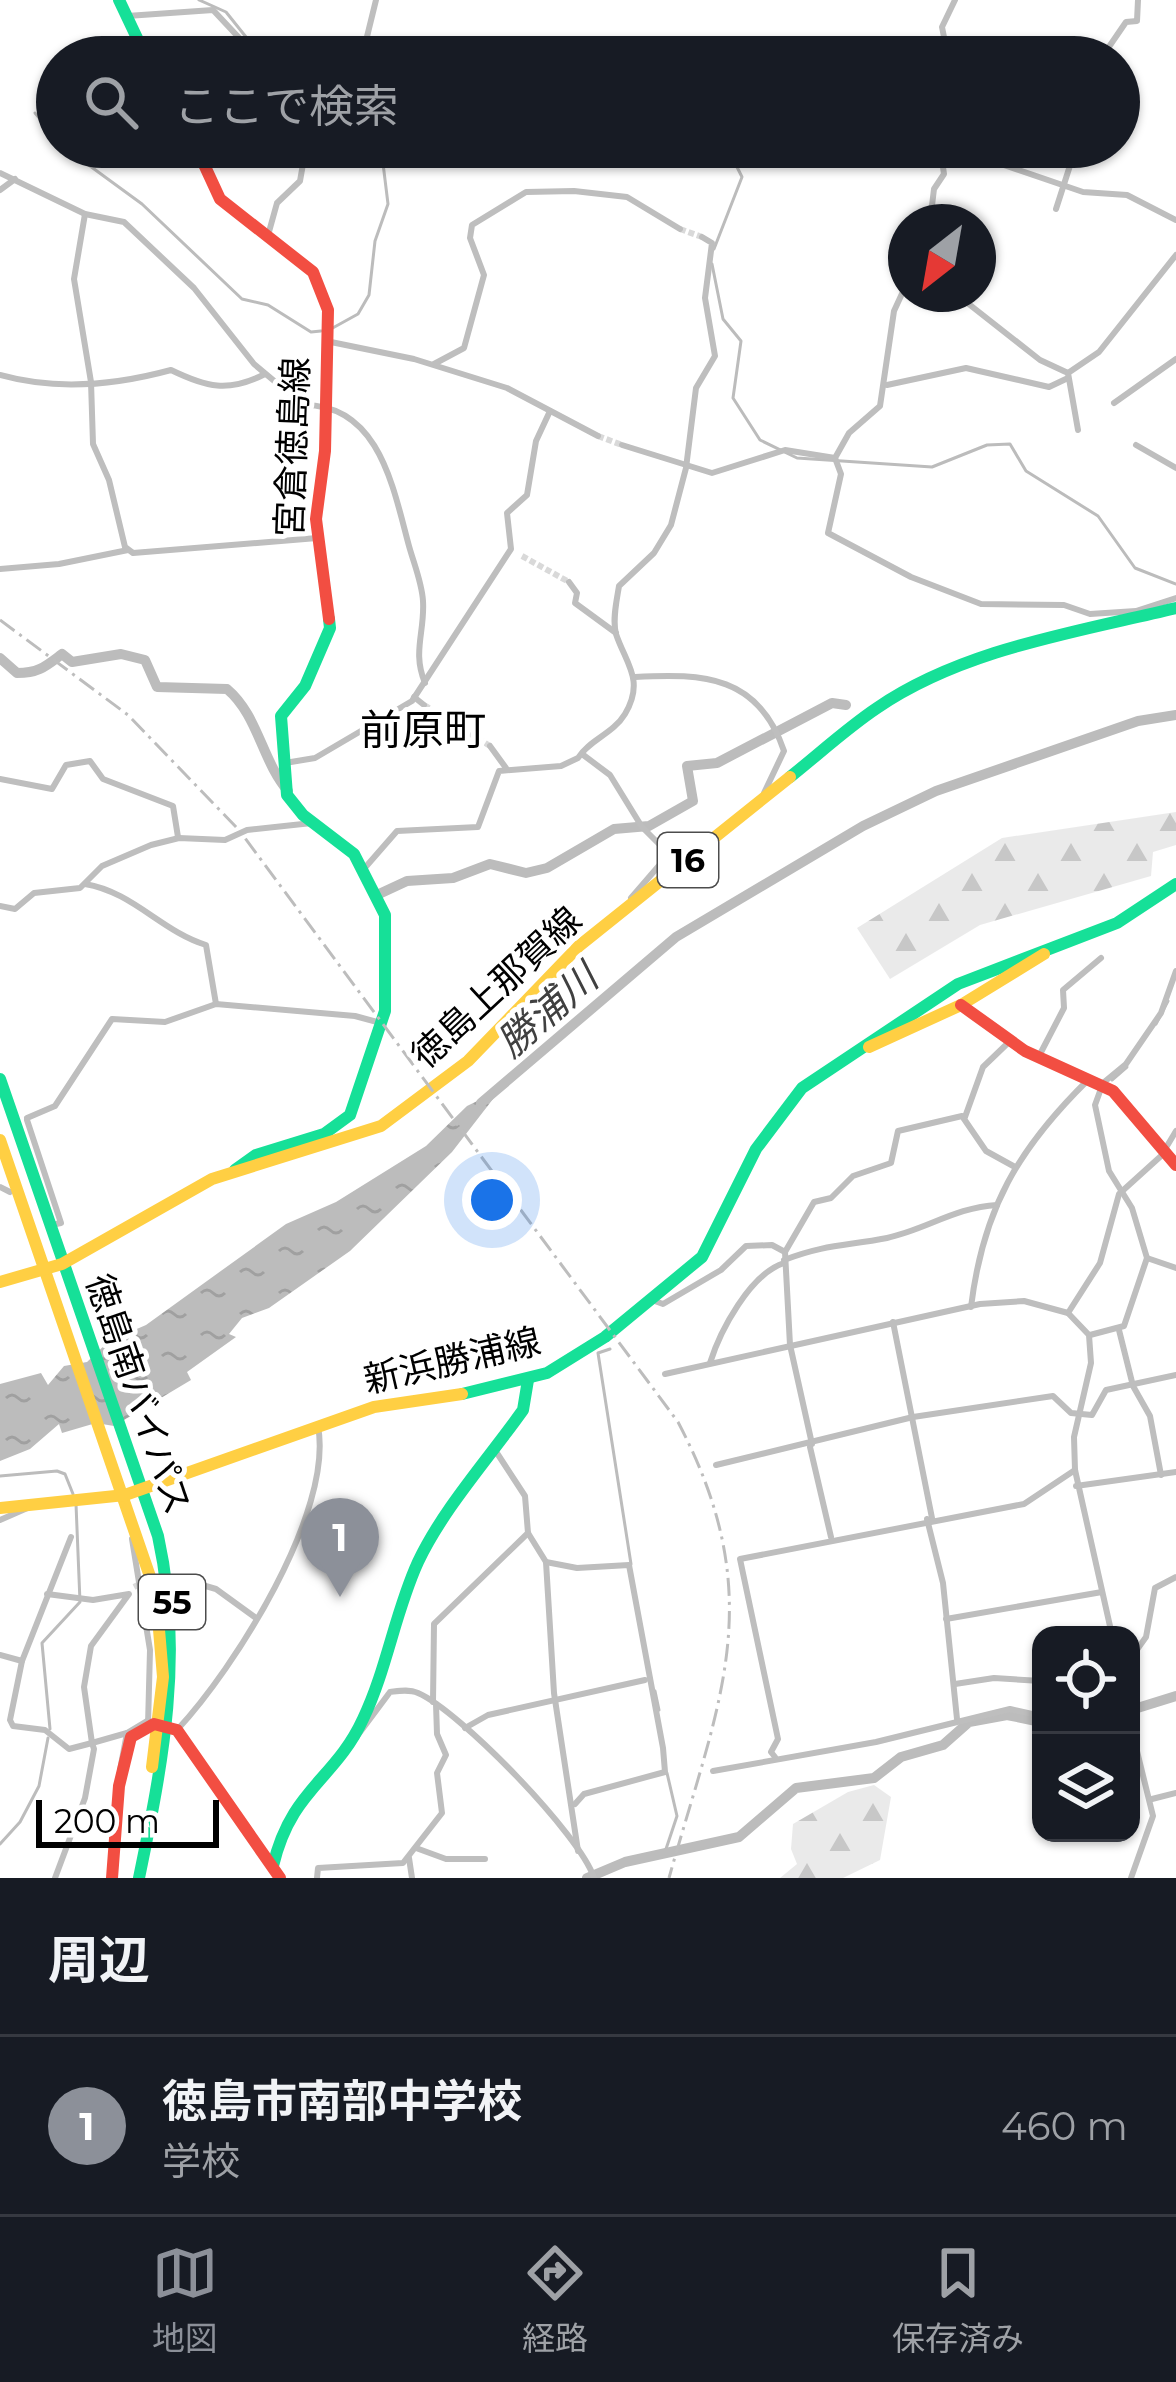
<!DOCTYPE html>
<html lang="ja">
<meta charset="utf-8">
<style>
body{margin:0;font-family:Montserrat,"Noto Sans JP",sans-serif;background:#20242c;color:#f1f3f6}
.controls{position:absolute;right:36px;bottom:36px;display:grid;overflow:hidden;border-radius:24px;box-shadow:0 3px 9px #0004}
.controls button{width:108px;height:108px;display:grid;place-items:center;padding:0;border:0;border-bottom:3px solid #363941;background:#171b24;color:#f1f3f6;font:60px sans-serif}
.compass{position:absolute;left:888px;top:204px;width:108px;height:108px;border-radius:50%;background:#171b24;box-shadow:0 3px 9px #0004;rotate:211deg}
.scale{position:absolute;left:36px;bottom:30px;width:183px;box-sizing:border-box;padding-left:12px;border:6px solid #000;border-top:0;font-size:33px;line-height:42px;white-space:nowrap;color:#000;-webkit-text-stroke:9px #fff;paint-order:stroke}
.you{position:absolute;left:492px;top:1200px;width:42px;height:42px;margin:-30px;border:9px solid #fff;border-radius:50%;background:#1a73e8;box-shadow:0 0 0 18px #1a73e833}
.badge{display:grid;place-items:center;width:78px;height:78px;border-radius:50%;background:#8c9099;color:#fff;font-size:39px;font-weight:700}
.pin{position:absolute;translate:-50% -99px;filter:drop-shadow(0 3px 6px #0008)}
.pin::after{content:'';position:absolute;top:63px;width:42px;height:36px;background:inherit;clip-path:polygon(0 0,100% 0,50% 100%)}
.list{margin:0;padding:0;list-style:none}
h2{display:flex;justify-content:space-between;align-items:center;height:156px;margin:0;padding:0 48px;font-size:51px}
h2 small{font-size:39px;font-weight:400;color:#9ea1a6}
.list li{display:grid;grid-template-columns:78px 1fr auto;gap:36px;align-items:center;box-sizing:border-box;height:180px;padding:0 48px;border-top:3px solid #363941}
.list b{display:block;font-size:45px;white-space:nowrap}
.list p{margin:0;font-size:39px;white-space:nowrap;color:#9ea1a6}
.list em{font-size:39px;font-style:normal;color:#9ea1a6}
.icon{flex:none;width:66px;height:66px;fill:none;stroke:currentColor;stroke-width:2;stroke-linecap:round;stroke-linejoin:round}
.map{position:relative;flex:none;width:1176px;height:1878px;overflow:hidden}
.search{position:absolute;background:#171b24;box-shadow:0 3px 9px #0004;left:36px;right:36px;top:36px;height:132px;display:flex;align-items:center;gap:30px;box-sizing:border-box;padding:0 42px;border-radius:66px;color:#9ea1a6;font-size:45px}
.sheet{height:336px;background:#171b24}
nav{display:flex;justify-content:space-around;align-items:center;box-sizing:border-box;height:168px;border-top:3px solid #363941;background:#171b24;font-size:33px;color:#9ea1a6}
nav a{display:grid;justify-items:center;gap:6px}
nav .on{color:#8c9099}
.map>svg:first-child{display:block}
</style>
<div class="map">
<svg width="1176" height="1878" viewBox="0 0 1176 1878">
<defs>
<pattern id="forest-firs" width="22" height="20" patternUnits="userSpaceOnUse" patternTransform="scale(3)"><rect width="22" height="20" fill="#eaeaea"/><path d="M5 1l3.5 6h-7zM16 11l3.5 6h-7z" fill="#c7c7c7"/></pattern>
<pattern id="water-ripples" width="26" height="14" patternUnits="userSpaceOnUse" patternTransform="scale(3)"><rect width="26" height="14" fill="#bcbcbc"/><path d="M2 4q2-2 4 0t4 0M15 11q2-2 4 0t4 0" fill="none" stroke="#a0a0a0"/></pattern>
</defs>
<rect width="100%" height="100%" fill="#fff"/>
<!-- forest -->
<g fill="url(#forest-firs)">
<polygon points="1176,812 1176,845 1153,852 1151,876 980,925 890,979 857,928 1002,838"/>
<polygon points="874,1785 891,1797 880,1860 843,1878 780,1878 797,1864 791,1849 793,1824 848,1792"/>
</g>
<!-- water -->
<polygon fill="url(#water-ripples)" points="500,1090 452,1152 350,1251 269,1308 242,1318 229,1334 236,1337 187,1372 191,1380 114,1426 96,1423 62,1433 59,1424 30,1449 0,1461 0,1384 41,1373 48,1385 64,1366 87,1362 109,1341 146,1325 286,1224 336,1202 426,1146 467,1106"/>
<g fill="none" stroke-linecap="round" stroke-linejoin="round">
<!-- stream -->
<g stroke="#bcbcbc" stroke-width="3">
<polyline points="199,0 226,12 262,57"/>
<polyline points="35,113 57,139"/>
<polyline points="64,147 142,204 242,299 268,305 311,332 321,331"/>
<polyline points="699,147 735,163 742,177 714,249"/>
<polyline points="712,264 723,319 741,341 733,398 760,440 797,458 932,467 987,445 1010,444 1026,471 1098,516 1135,568 1176,584"/>
<polyline points="329,330 358,314 369,295 375,241 388,204 381,147"/>
<polyline points="1156,1024 1168,1001"/>
<polyline points="1112,1080 1127,1067"/>
<polyline points="610,1349 598,1353 631,1564"/>
<polyline points="0,1476 57,1471 65,1474 73,1494"/>
<polyline points="655,1691 659,1710"/>
<polyline points="50,1729 42,1643 80,1602 76,1504"/>
<polyline points="0,1844 20,1822 39,1786 48,1738"/>
<polyline points="664,1855 677,1816 667,1773"/>
</g>
<!-- river -->
<g stroke="#bcbcbc" stroke-width="10">
<path d="M0,658L17,673C39,673 46,666 62,654L72,662L121,654L145,660L157,687L227,689C258,715 262,761 288,791"/>
<polyline points="379,894 407,881 453,878 490,864 526,873 547,868 614,829 649,826 693,801 687,766 717,763 832,703 846,705"/>
<polyline points="481,1103 676,937 863,826 936,791 1138,721 1176,715"/>
<polyline points="1131,1710 1176,1696"/>
<polyline points="587,1878 625,1862 739,1837 796,1788 874,1778 901,1757 943,1745 969,1722 1007,1715 1041,1722"/>
</g>
<!-- street-tunnel -->
<g stroke="#d9d9d9" stroke-width="6" stroke-dasharray="6 3" stroke-linecap="butt">
<polyline points="680,229 702,237"/>
<polyline points="598,436 622,445"/>
<polyline points="522,556 569,582"/>
<polyline points="424,705 490,746"/>
<polyline points="134,1587 151,1578"/>
</g>
<!-- street -->
<g stroke="#bebebe" stroke-width="6">
<polyline points="127,16 213,10 257,57"/>
<polyline points="362,57 376,0"/>
<polyline points="948,57 942,27 955,0"/>
<polyline points="1102,57 1126,22 1137,21 1138,0"/>
<polyline points="945,157 998,163 1083,192 1127,195 1176,220"/>
<path d="M0,173L85,214L124,222L194,288L254,364L303,405C379,404 393,487 409,546C414,564 422,583 423,601C425,632 412,652 425,683"/>
<polyline points="0,190 15,179"/>
<polyline points="1056,209 1076,147"/>
<polyline points="85,214 74,279 91,382 93,444 109,480 125,547 133,553 317,538"/>
<polyline points="930,222 934,189 944,174 940,147"/>
<polyline points="267,239 277,203 300,181 306,147"/>
<polyline points="956,294 1040,360 1068,373"/>
<polyline points="326,341 414,359 507,388 598,436"/>
<polyline points="434,364 464,348 484,275 470,238 472,225 526,192 574,191 627,197 680,229"/>
<path d="M0,375C57,391 116,385 171,370C206,387 228,393 265,374"/>
<polyline points="887,385 966,368 1049,387 1068,378"/>
<polyline points="1114,403 1176,359"/>
<polyline points="1078,430 1068,373 1099,352 1176,255"/>
<polyline points="622,445 712,473 785,450 835,458"/>
<polyline points="1136,445 1176,468"/>
<polyline points="835,458 841,474 828,533 911,577 981,604 1064,605 1090,614 1136,611 1176,598"/>
<polyline points="835,458 849,433 880,406 894,311 906,285"/>
<polyline points="0,569 59,564 128,550"/>
<polyline points="569,582 577,593 575,603 616,633"/>
<path d="M635,677C704,673 759,676 784,751L764,793"/>
<polyline points="414,697 424,705"/>
<polyline points="490,746 506,768"/>
<polyline points="582,754 610,775 642,827 669,854 631,898"/>
<polyline points="285,763 315,758 412,701 511,549 507,513 527,495 536,441 550,411"/>
<polyline points="0,779 52,789 66,765 90,761 103,779 173,806 178,837"/>
<path d="M363,870L397,831L478,827L499,771L561,766L578,758C589,740 613,734 625,714C645,680 626,664 616,634C612,620 617,599 619,586L654,553L671,525L686,468L696,388L715,356L705,298L712,243L702,237"/>
<path d="M85,884C133,892 161,931 206,945L216,1004"/>
<polyline points="0,906 15,909 34,893 80,888 102,866 151,845 179,838 225,840 247,830 312,823"/>
<polyline points="1038,1058 1064,1008 1063,990 1101,958"/>
<polyline points="965,1117 983,1067 1009,1042"/>
<polyline points="27,1118 55,1106 112,1019 165,1022 216,1004 355,1016 381,1023"/>
<polyline points="27,1120 61,1223 51,1225"/>
<polyline points="0,1187 10,1192"/>
<polyline points="785,1252 814,1202 831,1198 853,1176 891,1163 898,1131 962,1116 986,1151 1015,1167"/>
<polyline points="1147,1258 1176,1268"/>
<path d="M784,1260C826,1244 846,1246 887,1238C925,1230 956,1207 997,1205"/>
<polyline points="652,1300 663,1304 721,1270 746,1246 772,1245 785,1252 790,1345 812,1444"/>
<path d="M971,1307C983,1209 1018,1149 1087,1081"/>
<polyline points="1068,1313 1100,1263 1119,1194 1161,1156 1176,1131"/>
<polyline points="893,1322 932,1518"/>
<polyline points="1119,1330 1133,1386 1150,1416 1161,1475"/>
<polyline points="1090,1335 1124,1326 1147,1258 1132,1208 1109,1171 1095,1105 1103,1083 1126,1064 1161,1013 1176,971"/>
<path d="M710,1363C720,1331 750,1274 784,1263"/>
<polyline points="665,1374 980,1304 1024,1301 1068,1313 1089,1335 1091,1363 1074,1437 1075,1470 1112,1635"/>
<polyline points="810,1447 831,1537"/>
<polyline points="495,1450 525,1496 528,1533 546,1562 554,1693 578,1851"/>
<polyline points="716,1465 913,1417 1053,1396 1071,1413 1092,1415 1106,1390 1176,1375"/>
<polyline points="1076,1486 1176,1472"/>
<polyline points="927,1519 943,1583 957,1719"/>
<polyline points="0,1520 32,1506"/>
<polyline points="132,1539 150,1650 148,1725"/>
<polyline points="546,1562 577,1568 629,1565 663,1748 665,1772 584,1794 575,1804"/>
<polyline points="185,1580 216,1589 256,1618"/>
<polyline points="47,1594 93,1600 129,1594 91,1646 84,1687 92,1743 127,1733"/>
<polyline points="946,1619 1102,1592"/>
<polyline points="0,1655 22,1661"/>
<polyline points="1131,1658 1146,1637 1155,1588 1176,1577"/>
<polyline points="955,1684 994,1678 1041,1681"/>
<polyline points="433,1702 434,1624 528,1533"/>
<polyline points="465,1728 488,1715 645,1680"/>
<path d="M177,1730C234,1669 334,1512 318,1426"/>
<path d="M355,1739L390,1692C399,1691 409,1689 418,1693C460,1711 581,1836 594,1878"/>
<polyline points="775,1757 771,1752 778,1739 740,1559 1024,1504 1075,1470"/>
<polyline points="120,1770 127,1733 147,1721"/>
<polyline points="713,1771 876,1742 1010,1709 1041,1716"/>
<polyline points="1152,1799 1176,1793"/>
<polyline points="416,1848 446,1859 485,1859"/>
<polyline points="409,1858 412,1878"/>
<polyline points="55,1878 85,1798 94,1749 92,1743 69,1749 45,1730 13,1726 10,1720 22,1661 71,1537"/>
<polyline points="317,1878 318,1868 403,1863 442,1813 437,1773 446,1755 437,1734 436,1704"/>
<polyline points="1131,1878 1153,1816 1131,1727"/>
</g>
<!-- fast -->
<g stroke="#16e098" stroke-width="12">
<polyline points="119,0 146,57"/>
<path d="M790,777C819,754 847,728 877,708C963,649 1077,632 1176,608"/>
<path d="M0,1079L158,1536C184,1653 163,1762 139,1878"/>
<polyline points="235,1170 256,1155 324,1134 350,1115 385,1011 385,915 354,854 303,815 287,795 281,716 305,686 330,628 329,619"/>
<polyline points="462,1394 547,1373 605,1337 702,1257 756,1149 802,1088 958,984 1117,923 1176,884"/>
<path d="M273,1866C291,1789 335,1780 363,1719C387,1669 395,1612 418,1562C443,1509 489,1458 523,1410L528,1380"/>
</g>
<!-- slow -->
<g stroke="#ffcf43" stroke-width="12">
<polyline points="869,1047 961,1005 1044,954"/>
<polyline points="0,1140 156,1594 163,1677 152,1767"/>
<polyline points="0,1282 62,1264 212,1179 381,1126 468,1061 579,946 790,777"/>
<polyline points="0,1508 125,1495 374,1407 462,1394"/>
</g>
<!-- jam -->
<g stroke="#f24e42" stroke-width="12">
<polyline points="196,147 220,199 313,272 328,310 325,451 316,519 329,619"/>
<polyline points="961,1005 1025,1051 1113,1091 1176,1165"/>
<polyline points="112,1878 119,1786 131,1737 154,1724 177,1730 280,1878"/>
</g>
<!-- rail -->
<path stroke="#bdbdbd" stroke-width="3" stroke-dasharray="18 6 3 6" stroke-linecap="butt" d="M0,620L128,715L239,830L678,1422C771,1599 719,1700 669,1878"/>
</g>
<g text-anchor="middle" stroke-width="10" stroke-linejoin="round" paint-order="stroke">
<!-- shield labels -->
<g fill="#fff" stroke="#4c4c4c" stroke-width="3">
<rect x="658" y="833" width="60" height="54" rx="9"/>
<rect x="139" y="1575" width="66" height="54" rx="9"/>
</g>
<g font-size="33" font-weight="bold" fill="#000">
<text x="688" y="872">16</text>
<text x="172" y="1614">55</text>
</g>
<!-- street labels -->
<g font-size="36" fill="#000" stroke="#fff">
<text transform="translate(292 447) rotate(-88)" y="13">宮倉徳島線</text>
<text transform="translate(496 987) rotate(-43)" y="13">徳島上那賀線</text>
<text transform="translate(452 1360) rotate(-13)" y="13">新浜勝浦線</text>
<text transform="translate(139 1394) rotate(71)" y="13">徳島南バイパス</text>
</g>
<!-- water labels -->
<g font-size="39" font-style="italic" fill="#404040" stroke="#fff">
<text transform="translate(547 1010) rotate(-41)" y="14">勝浦川</text>
</g>
<!-- quarter labels -->
<g font-size="42" fill="#000" stroke="#fff">
<text x="423" y="745">前原町</text>
</g>
</g>
</svg>
<div class="controls">
<button><svg class="icon" aria-label="locate" viewBox="0 0 24 24"><circle cx="12" cy="12" r="6"/><path d="M12 2v4M12 18v4M2 12h4M18 12h4"/></svg></button>
<button><svg class="icon" aria-label="layers" viewBox="0 0 24 24"><path d="M12 4l9 5-9 5-9-5zM3 14l9 5 9-5"/></svg></button>
</div>
<svg class="compass" viewBox="-18 -18 36 36"><path d="M0-13l5 13h-10z" fill="#e53935"/><path d="M0 13l5-13h-10z" fill="#9ea1a6"/></svg>
<div class="scale">200 m</div>
<div class="you"></div>
<div class="pin badge" style="left:340px;top:1597px">1</div>
<div class="search"><svg class="icon" aria-label="search" viewBox="0 0 24 24"><circle cx="10" cy="10" r="6"/><path d="M15 15l6 6"/></svg>ここで検索</div>
</div>
<section class="sheet">
<h2>周辺<small></small></h2>
<ul class="list">
<li><span class="badge">1</span><div><b>徳島市南部中学校</b><p>学校</p></div><em>460 m</em></li>
</ul>
</section>
<nav>
<a class="on"><svg class="icon" aria-label="map" viewBox="0 0 24 24"><path d="M3 6l6-2 6 2 6-2v14l-6 2-6-2-6 2zM9 4v14M15 6v14"/></svg>地図</a>
<a><svg class="icon" aria-label="directions" viewBox="0 0 24 24"><path d="M12 3l9 9-9 9-9-9zM9 14v-3h6M13 9l2 2-2 2"/></svg>経路</a>
<a><svg class="icon" aria-label="saved" viewBox="0 0 24 24"><path d="M7 4h10v16l-5-4-5 4z"/></svg>保存済み</a>
</nav>
